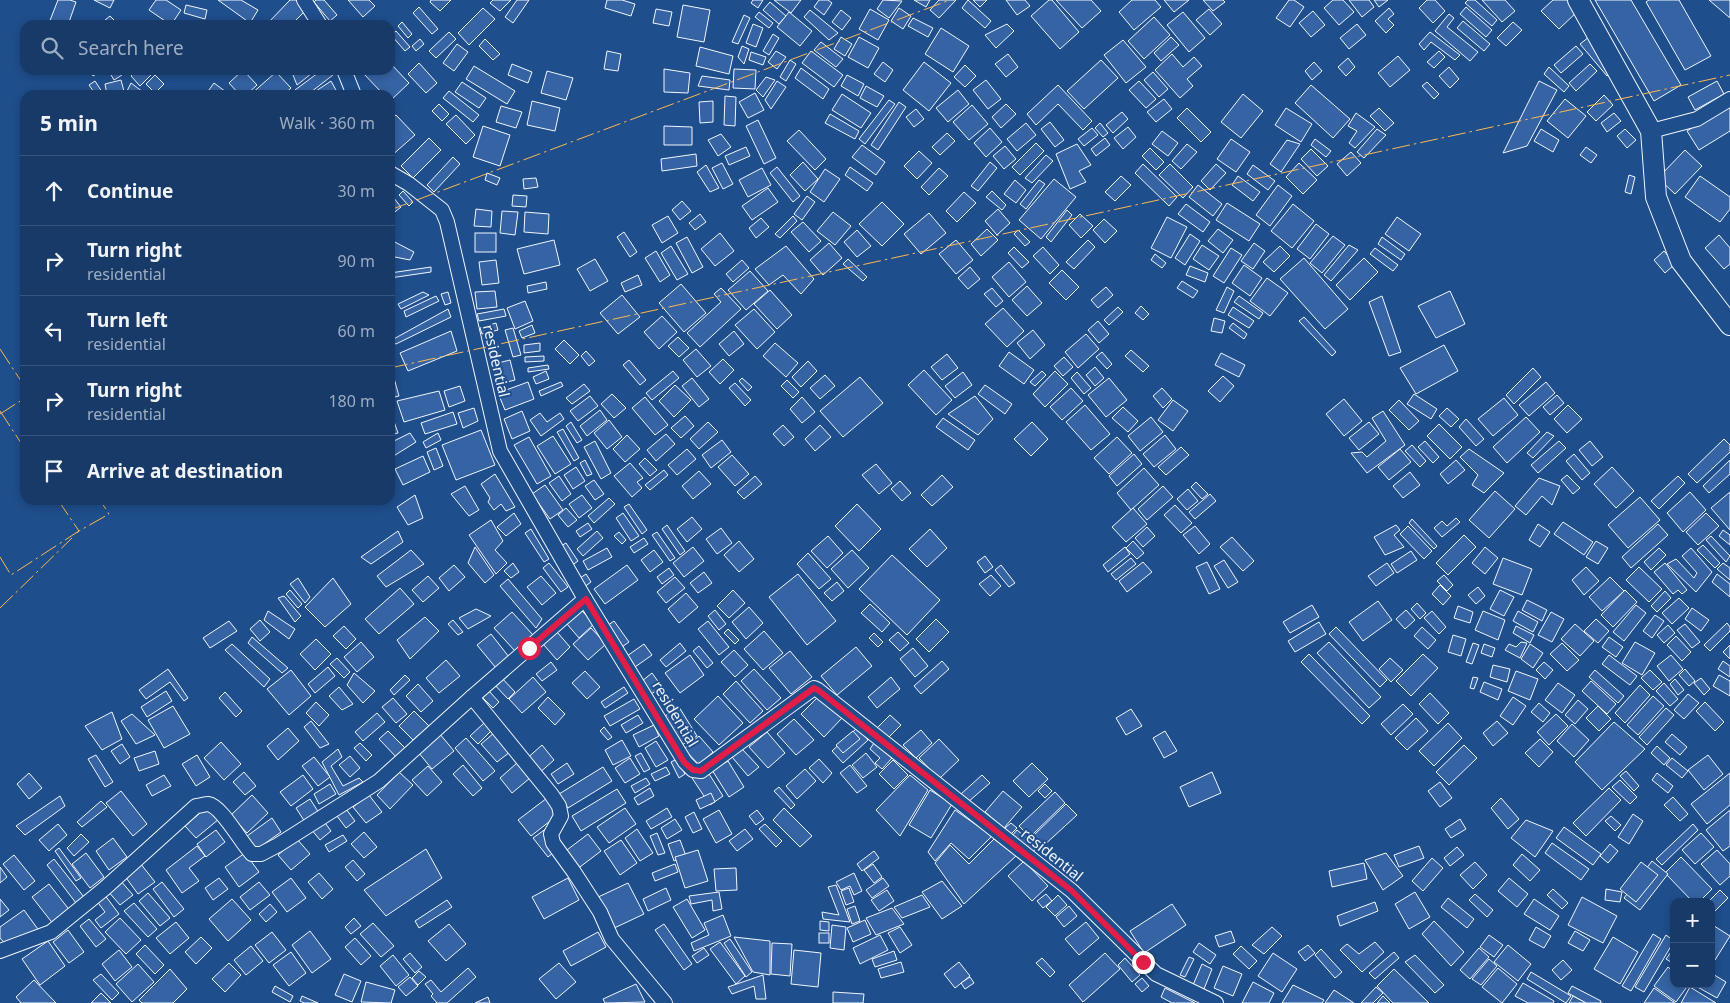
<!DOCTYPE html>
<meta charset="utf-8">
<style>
body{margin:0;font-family:"Noto Sans",sans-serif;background:#244571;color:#f1f3f6}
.controls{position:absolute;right:15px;bottom:15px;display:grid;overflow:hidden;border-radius:10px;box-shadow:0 2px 8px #0003}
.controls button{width:45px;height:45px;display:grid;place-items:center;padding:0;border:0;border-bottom:1px solid #36547d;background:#173a69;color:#f1f3f6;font:25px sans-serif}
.stop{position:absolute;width:15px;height:15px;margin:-11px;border:4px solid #e11d48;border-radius:50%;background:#fff}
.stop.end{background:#e11d48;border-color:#fff;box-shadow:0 1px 5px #0008}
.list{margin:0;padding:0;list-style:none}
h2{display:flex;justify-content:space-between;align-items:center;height:65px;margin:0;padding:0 20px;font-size:21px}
h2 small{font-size:16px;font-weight:400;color:#9eadc0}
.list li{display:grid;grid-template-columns:32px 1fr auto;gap:15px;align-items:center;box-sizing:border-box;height:70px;padding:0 20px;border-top:1px solid #36547d}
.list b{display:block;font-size:19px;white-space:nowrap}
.list p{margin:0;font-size:16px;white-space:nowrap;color:#9eadc0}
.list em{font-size:16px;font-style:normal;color:#9eadc0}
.icon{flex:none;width:28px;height:28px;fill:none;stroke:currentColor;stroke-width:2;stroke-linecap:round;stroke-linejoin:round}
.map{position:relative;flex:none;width:1730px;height:1003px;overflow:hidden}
.search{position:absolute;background:#173a69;box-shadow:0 2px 8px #0003;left:20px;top:20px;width:375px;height:55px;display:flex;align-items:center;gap:12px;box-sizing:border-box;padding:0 18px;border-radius:15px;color:#9eadc0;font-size:19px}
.panel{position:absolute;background:#173a69;box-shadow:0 2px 8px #0003;left:20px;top:90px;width:375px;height:415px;border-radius:15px}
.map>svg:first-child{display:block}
</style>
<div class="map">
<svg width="1730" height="1003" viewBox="0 0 1730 1003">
<rect width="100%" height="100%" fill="#1f4e8c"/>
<!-- building -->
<g fill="#3563a3" stroke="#f2f6ff">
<polygon points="58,0 70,0 76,2 68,25 54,25 49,23"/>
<polygon points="94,0 114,0 110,8"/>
<polygon points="156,0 166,0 181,10 171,25 149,10"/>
<polygon points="218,0 241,0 258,10 250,23"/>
<polygon points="290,0 296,0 306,10 291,25 268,25 267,24"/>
<polygon points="316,0 324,0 337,15 330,21 314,2"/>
<polygon points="348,0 369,0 375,6 363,17"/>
<polygon points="431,0 451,0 440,11 430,2"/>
<polygon points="493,0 511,0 500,11 490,3"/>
<polygon points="517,0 529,0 513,23 505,17"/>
<polygon points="607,0 622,0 635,4 631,16 605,8"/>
<polygon points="753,0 763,0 758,8 751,3"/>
<polygon points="774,0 801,0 791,13"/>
<polygon points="819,0 828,0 832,3 824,15 814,7"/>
<polygon points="883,0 902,1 889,18 877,9"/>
<polygon points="914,0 930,0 926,7"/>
<polygon points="939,0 956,0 939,18 930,10"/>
<polygon points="968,0 991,21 985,28 962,8"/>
<polygon points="973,0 987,0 980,7"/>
<polygon points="1006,0 1025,0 1030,6 1017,15"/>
<polygon points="1049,0 1052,0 1079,32 1060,49 1031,16"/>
<polygon points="1056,0 1091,0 1101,11 1082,28"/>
<polygon points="1132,0 1155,0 1161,7 1134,30 1119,12"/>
<polygon points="1164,0 1189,0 1174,12"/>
<polygon points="1203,0 1223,0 1225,2 1213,11"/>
<polygon points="1289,0 1294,0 1304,7 1290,27 1276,18"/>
<polygon points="1333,0 1343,0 1354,12 1339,25 1324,8"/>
<polygon points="1349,0 1369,0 1374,7 1362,17"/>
<polygon points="1374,0 1388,0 1379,7"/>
<polygon points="1427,0 1435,0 1445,11 1433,23 1419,8"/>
<polygon points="1468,0 1475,0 1497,20 1492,26 1465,3"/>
<polygon points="1482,0 1505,0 1515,11 1502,22"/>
<polygon points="1553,0 1570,0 1579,10 1559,29 1541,11"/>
<polygon points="1595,0 1631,0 1681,85 1654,101"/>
<polygon points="1649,0 1679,0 1711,56 1685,70 1646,2"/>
<polygon points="1709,0 1730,0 1730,18"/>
<polygon points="770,2 786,16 779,24 763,10"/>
<polygon points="186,5 207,10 205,19 184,13"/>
<polygon points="683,5 710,10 704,42 677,37"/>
<polygon points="419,7 438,29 432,34 413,13"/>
<polygon points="1466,7 1492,30 1486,37 1460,14"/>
<polygon points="483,8 495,19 469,45 458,33"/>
<polygon points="899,8 911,16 903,29 891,21"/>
<polygon points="1389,8 1394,14 1388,19 1394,25 1386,33 1375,21"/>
<polygon points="656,9 672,12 669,26 653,23"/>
<polygon points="870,9 889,20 878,40 859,29"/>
<polygon points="1209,9 1222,24 1210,35 1196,20"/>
<polygon points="810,10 838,33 829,40 804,17"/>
<polygon points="841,10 851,18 842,30 832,22"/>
<polygon points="1313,11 1325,25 1311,37 1299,23"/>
<polygon points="759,12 773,23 769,28 755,17"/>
<polygon points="789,12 812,31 800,46 777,27"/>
<polygon points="1183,12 1205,38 1189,52 1167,25"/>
<polygon points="1449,14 1454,18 1447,27 1478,52 1470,61 1435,31"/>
<polygon points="744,15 750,18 738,44 732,42"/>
<polygon points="110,16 119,25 109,25 105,20"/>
<polygon points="1154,17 1170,35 1144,59 1128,41"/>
<polygon points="913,18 933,28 928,37 908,26"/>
<polygon points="1463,21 1490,44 1484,51 1457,28"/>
<polygon points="402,22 412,34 408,38 398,26"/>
<polygon points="1513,22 1522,30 1506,46 1497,38"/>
<polygon points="753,24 763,28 756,47 746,43"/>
<polygon points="1007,24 1014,31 996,48 985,35"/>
<polygon points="1357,24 1366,35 1349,49 1340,38"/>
<polygon points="941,28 969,46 953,72 925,54"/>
<polygon points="396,31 410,47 405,51 391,35"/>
<polygon points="449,32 456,39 436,58 429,51"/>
<polygon points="1430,32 1460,55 1455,60 1431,42 1424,50 1419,44"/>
<polygon points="773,34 779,38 769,55 763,51"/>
<polygon points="841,37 852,44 845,56 834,49"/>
<polygon points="859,37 879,48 868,68 848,57"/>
<polygon points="1171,37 1179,45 1161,61 1154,53"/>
<polygon points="1589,37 1616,69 1607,76 1580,44"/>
<polygon points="420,39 424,44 416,51 412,46"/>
<polygon points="485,39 500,54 493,60 479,46"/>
<polygon points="1123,40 1146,67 1126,83 1104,55"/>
<polygon points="821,42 843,59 836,67 814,50"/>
<polygon points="457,44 468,52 454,71 443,63"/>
<polygon points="742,46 749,49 744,64 738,57"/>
<polygon points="1576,46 1583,54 1561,73 1554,65"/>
<polygon points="700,47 733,56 729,74 696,66"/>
<polygon points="607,51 621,54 618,71 604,69"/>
<polygon points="776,51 786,57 777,69 768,62"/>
<polygon points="811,51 843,75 834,87 802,63"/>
<polygon points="1439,51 1445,57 1434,68 1427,62"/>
<polygon points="751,52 766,57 763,65 749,60"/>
<polygon points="1008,54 1018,67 1006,77 995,64"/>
<polygon points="1172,54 1183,67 1194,57 1202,66 1187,79 1193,86 1180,98 1155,70"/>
<polygon points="1398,56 1410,70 1390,87 1378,73"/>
<polygon points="1348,58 1355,67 1346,76 1338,67"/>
<polygon points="790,60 796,64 786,81 780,77"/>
<polygon points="1101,60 1118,78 1084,109 1067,91"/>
<polygon points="883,62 893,70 885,82 874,74"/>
<polygon points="924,62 951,83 929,111 903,90"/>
<polygon points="1314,62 1322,71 1312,80 1305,71"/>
<polygon points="390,63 409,83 390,101 390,95 384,95 362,72 364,70 390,70"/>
<polygon points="419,63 437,83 426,93 408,74"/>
<polygon points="512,64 532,72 528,83 508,75"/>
<polygon points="1590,64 1597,71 1576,91 1569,83"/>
<polygon points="965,65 976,76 965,87 954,77"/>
<polygon points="474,66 515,91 507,104 466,79"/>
<polygon points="1449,67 1459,79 1450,88 1439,76"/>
<polygon points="1549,67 1569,86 1564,92 1544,74"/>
<polygon points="801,68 829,89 823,99 795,78"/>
<polygon points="664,69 690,73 688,93 664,92"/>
<polygon points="734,69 756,70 755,89 733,88"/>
<polygon points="89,70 103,70 93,76"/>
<polygon points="108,70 119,70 122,75 114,80"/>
<polygon points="137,70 154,70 155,71 140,86 131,76"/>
<polygon points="243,70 257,85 246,95 240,95 229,83"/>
<polygon points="291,70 316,70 297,85"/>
<polygon points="322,70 330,70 333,75 307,95 300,95 295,90"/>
<polygon points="547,71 573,78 566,100 541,93"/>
<polygon points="276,72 291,88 283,95 250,95"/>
<polygon points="1153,72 1168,89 1159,97 1144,80"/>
<polygon points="155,75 164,84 155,93 146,84"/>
<polygon points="847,75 864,84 858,96 841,86"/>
<polygon points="702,76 730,80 729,90 698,86"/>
<polygon points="766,77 775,80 763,97 756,90"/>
<polygon points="121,80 125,95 107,95 105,84"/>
<polygon points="986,80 1001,99 988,109 973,90"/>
<polygon points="95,81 104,95 96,95 89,85"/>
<polygon points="331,81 337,92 332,95 310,95"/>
<polygon points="777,81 786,87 771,109 765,100"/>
<polygon points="1139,81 1156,99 1146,108 1129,90"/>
<polygon points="1539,81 1557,90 1527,146 1503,153"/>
<polygon points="1717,81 1724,94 1695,110 1688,97"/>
<polygon points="462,82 486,98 479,108 455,92"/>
<polygon points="1427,82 1439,94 1434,99 1422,86"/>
<polygon points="131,83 143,92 139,95 127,95 127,91"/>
<polygon points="214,83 230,95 208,95 206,94"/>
<polygon points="1058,85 1092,121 1083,130 1058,104 1036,125 1027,114"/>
<polygon points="1311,85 1350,119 1333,138 1295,103"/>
<polygon points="866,86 884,96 877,107 860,98"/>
<polygon points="958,90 969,104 948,122 936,108"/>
<polygon points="449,91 479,115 473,122 443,98"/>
<polygon points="755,93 764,110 748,118 739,102"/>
<polygon points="842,94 871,113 861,128 832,110"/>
<polygon points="1243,94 1263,111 1241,138 1221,122"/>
<polygon points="1604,95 1613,105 1596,121 1587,112"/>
<polygon points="725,96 736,97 735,126 724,125"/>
<polygon points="1164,99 1172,109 1156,122 1147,112"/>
<polygon points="1565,99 1586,116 1568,138 1547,121"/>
<polygon points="889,100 895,104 865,144 859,139"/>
<polygon points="532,101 560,108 555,131 527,125"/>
<polygon points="713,101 713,122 700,123 699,102"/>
<polygon points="899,102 906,107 878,150 871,145"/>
<polygon points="439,104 449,114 442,121 432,111"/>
<polygon points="1006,104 1016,114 1001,128 992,117"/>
<polygon points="1730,104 1730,131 1699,150 1687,131"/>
<polygon points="972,105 988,124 969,140 953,122"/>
<polygon points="501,106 522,112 516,128 496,122"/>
<polygon points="1187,108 1211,132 1201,142 1177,118"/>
<polygon points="1286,108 1312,124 1301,142 1275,125"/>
<polygon points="1379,108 1394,123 1385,131 1370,116"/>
<polygon points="916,109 924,119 914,127 906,117"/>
<polygon points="1122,112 1128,119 1113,133 1106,125"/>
<polygon points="1356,113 1375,127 1355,148 1349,143 1357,131 1348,126"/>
<polygon points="1614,113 1621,121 1607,132 1601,123"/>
<polygon points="830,114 859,131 855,139 825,123"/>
<polygon points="396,115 415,135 390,157 390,119"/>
<polygon points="456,115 475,135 466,144 446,124"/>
<polygon points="758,120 776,158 764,164 746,126"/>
<polygon points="1050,122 1064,140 1055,147 1041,129"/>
<polygon points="1026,123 1036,135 1017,151 1007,139"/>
<polygon points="1100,123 1108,133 1103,137 1095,128"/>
<polygon points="483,126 510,135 500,166 473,157"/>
<polygon points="664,126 692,127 692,145 664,145"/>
<polygon points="1128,127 1136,137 1123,149 1114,138"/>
<polygon points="990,128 1002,142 986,157 974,143"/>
<polygon points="1092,128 1098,135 1084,146 1078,139"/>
<polygon points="1377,129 1386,135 1364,158 1357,152"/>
<polygon points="1541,129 1559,140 1553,152 1534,141"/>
<polygon points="1625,129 1636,140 1627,148 1617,136"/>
<polygon points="799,130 826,159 815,170 787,141"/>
<polygon points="1162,131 1178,143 1168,156 1152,144"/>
<polygon points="947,133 955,141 940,155 932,147"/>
<polygon points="721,134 731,147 718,156 708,140"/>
<polygon points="429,138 441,150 413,178 401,166"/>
<polygon points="1105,138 1110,145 1096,156 1091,149"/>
<polygon points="1231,139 1250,152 1236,172 1217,159"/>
<polygon points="1315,139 1331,151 1326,157 1311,145"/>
<polygon points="1287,140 1300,144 1281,172 1270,164"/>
<polygon points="1036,143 1044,151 1020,175 1012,167"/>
<polygon points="1077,144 1091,165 1079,171 1086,182 1070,189 1056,154"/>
<polygon points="1187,144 1197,152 1181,169 1172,161"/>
<polygon points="862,145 885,162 876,175 852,157"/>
<polygon points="1005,146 1016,159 1004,169 993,156"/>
<polygon points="746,147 750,156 729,165 725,156"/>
<polygon points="1586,147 1597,155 1591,163 1580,155"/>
<polygon points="1150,148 1164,162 1156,170 1142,156"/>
<polygon points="1311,149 1328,166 1317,176 1301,159"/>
<polygon points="1685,150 1702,166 1675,194 1658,178"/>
<polygon points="919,151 932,163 917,179 904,166"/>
<polygon points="1351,152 1361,163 1347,176 1337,164"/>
<polygon points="696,154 697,166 662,171 661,159"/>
<polygon points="1046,155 1053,161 1032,183 1025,178"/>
<polygon points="453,157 460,164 434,192 427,185"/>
<polygon points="803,162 818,179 805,191 790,175"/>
<polygon points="990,162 997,168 978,191 971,186"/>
<polygon points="722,163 733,184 723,189 712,168"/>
<polygon points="1299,163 1317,180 1303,194 1286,177"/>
<polygon points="1143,164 1177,197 1169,206 1135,173"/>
<polygon points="1170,164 1193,187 1183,198 1159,175"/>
<polygon points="1216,164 1226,173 1210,190 1201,181"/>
<polygon points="706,165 719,188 710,192 697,172"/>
<polygon points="1253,165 1275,181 1268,190 1247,174"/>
<polygon points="777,167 800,196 793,202 770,173"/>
<polygon points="850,167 873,183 867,191 845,175"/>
<polygon points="762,168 771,185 748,197 739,180"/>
<polygon points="939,168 948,176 929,195 921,187"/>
<polygon points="825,169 840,179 824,202 810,192"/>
<polygon points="487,173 500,178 497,185 485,180"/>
<polygon points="1629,175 1635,177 1631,194 1625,192"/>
<polygon points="1121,176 1131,185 1115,201 1105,192"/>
<polygon points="1238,176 1260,192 1253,201 1232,185"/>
<polygon points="1700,176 1730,197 1730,209 1720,222 1685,197"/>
<polygon points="536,178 538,187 524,189 523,179"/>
<polygon points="1054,179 1076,197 1041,239 1019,220"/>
<polygon points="1015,180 1026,190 1016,203 1004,194"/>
<polygon points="1039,180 1045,184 1026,209 1020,204"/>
<polygon points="1198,185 1222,204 1213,216 1189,197"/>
<polygon points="1278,185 1292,196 1270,226 1256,215"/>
<polygon points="768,188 778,202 752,220 742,206"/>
<polygon points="403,191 413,202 409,206 399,195"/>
<polygon points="992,191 1006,205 1002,210 986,197"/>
<polygon points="964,192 976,203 957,222 946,211"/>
<polygon points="513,195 527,196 526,207 512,206"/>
<polygon points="807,196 815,202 802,220 794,214"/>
<polygon points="393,197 401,207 390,216 390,200"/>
<polygon points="682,201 691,211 680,220 672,210"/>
<polygon points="882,202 904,224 882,246 859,224"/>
<polygon points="1227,203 1260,224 1249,241 1216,220"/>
<polygon points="1186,204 1210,222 1203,232 1178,214"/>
<polygon points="1293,204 1314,221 1292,248 1271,231"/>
<polygon points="476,209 492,211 491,227 474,226"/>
<polygon points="998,209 1010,223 997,235 985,221"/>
<polygon points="1067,210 1072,215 1051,242 1046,237"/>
<polygon points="502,211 518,212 515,235 500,233"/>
<polygon points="525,212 549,214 548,234 524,232"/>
<polygon points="833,212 851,226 835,245 817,231"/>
<polygon points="929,213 946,233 921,254 904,234"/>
<polygon points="700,214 706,222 695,230 689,223"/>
<polygon points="1080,214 1093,226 1081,238 1069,225"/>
<polygon points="668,216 678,233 662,243 652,225"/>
<polygon points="793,216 797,221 780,238 775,234"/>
<polygon points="1167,217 1187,227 1171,258 1151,248"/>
<polygon points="1397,217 1421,234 1409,251 1385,234"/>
<polygon points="761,218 769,227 756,238 749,228"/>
<polygon points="1104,219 1117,231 1105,243 1093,230"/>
<polygon points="803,222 821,241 809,252 791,232"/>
<polygon points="1316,224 1329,234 1310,259 1297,249"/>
<polygon points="987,229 998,240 981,256 971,244"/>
<polygon points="1218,229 1233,240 1223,253 1208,241"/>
<polygon points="857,230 871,246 857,257 844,242"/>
<polygon points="1018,230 1030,242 1025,246 1014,234"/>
<polygon points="624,232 637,252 630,257 617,237"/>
<rect x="475" y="233" width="21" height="19"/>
<polygon points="720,233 734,251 715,266 701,249"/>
<polygon points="1190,234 1200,241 1185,265 1175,258"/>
<polygon points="1719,235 1730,248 1730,264 1724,269 1705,248"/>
<polygon points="1333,236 1345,245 1322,273 1310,263"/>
<polygon points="687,237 703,267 692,273 676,243"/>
<polygon points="1382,237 1405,254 1401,260 1378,244"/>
<polygon points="391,240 414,252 410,260 390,256"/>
<polygon points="554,240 560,265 524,274 517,249"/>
<polygon points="956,240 973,260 956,274 939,254"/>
<polygon points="1088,240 1095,247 1074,269 1066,262"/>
<polygon points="829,243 842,258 823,275 810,260"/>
<polygon points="1254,243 1265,251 1253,269 1241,261"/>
<polygon points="1202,245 1219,256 1209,270 1193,259"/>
<polygon points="1349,245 1358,250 1331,281 1324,275"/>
<polygon points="671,246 688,274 677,280 661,253"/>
<polygon points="786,246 814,279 801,294 783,275 769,285 755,269"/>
<polygon points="1280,246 1290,256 1274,272 1263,262"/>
<polygon points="1014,247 1029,262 1022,268 1008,253"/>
<polygon points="1043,247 1059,265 1050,274 1033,256"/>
<polygon points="1231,248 1242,255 1224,283 1213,276"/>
<polygon points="1375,248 1398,265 1393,271 1370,254"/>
<polygon points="656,251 670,275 660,282 645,258"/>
<polygon points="1664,251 1675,264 1665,273 1654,260"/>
<polygon points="1155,254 1166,263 1162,268 1151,260"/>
<polygon points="1304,258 1348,309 1325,329 1280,279"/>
<polygon points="1364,258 1378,272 1350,300 1336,285"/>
<polygon points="595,259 608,281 590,291 577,269"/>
<polygon points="848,259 867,277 863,281 843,264"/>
<polygon points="496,260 499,283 482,285 479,262"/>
<polygon points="742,260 749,268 733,282 726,274"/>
<polygon points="1009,262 1026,282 1009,297 992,277"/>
<polygon points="1244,265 1262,278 1250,296 1232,283"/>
<polygon points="1190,266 1208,273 1205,282 1186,275"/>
<polygon points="431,267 431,272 390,278 390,273"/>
<polygon points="970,267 980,279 968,289 958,278"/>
<polygon points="1062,270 1079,287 1066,300 1049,283"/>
<polygon points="750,271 768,291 746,310 728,290"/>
<polygon points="638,275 642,285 625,292 621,283"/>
<polygon points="1267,278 1288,293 1270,316 1250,301"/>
<polygon points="1182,281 1198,291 1193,298 1177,288"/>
<polygon points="546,282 547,289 528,293 527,286"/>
<polygon points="681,284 706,313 684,332 659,303"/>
<polygon points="1027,286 1042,303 1027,316 1012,300"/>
<polygon points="1106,287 1113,295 1098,308 1091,300"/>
<polygon points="1227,287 1234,291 1224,313 1216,310"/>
<polygon points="721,288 741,309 700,347 687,333 721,302 714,294"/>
<polygon points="992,288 1003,301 996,307 984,294"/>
<polygon points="770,290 792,315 777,329 754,304"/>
<polygon points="495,291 497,307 477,309 475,292"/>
<polygon points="1450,291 1465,324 1436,338 1418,306"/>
<polygon points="423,292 429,295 401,309 398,304"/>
<polygon points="448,292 451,303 445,305 441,294"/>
<polygon points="622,295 640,317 618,334 600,313"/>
<polygon points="436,296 439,301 406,317 404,311"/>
<polygon points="1239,296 1263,313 1259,319 1234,302"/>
<polygon points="1382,296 1401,352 1389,356 1369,302"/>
<polygon points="525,301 533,321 515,329 507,308"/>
<polygon points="1141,306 1149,314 1143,320 1135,313"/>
<polygon points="1118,307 1123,312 1109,325 1104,320"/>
<polygon points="1233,307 1254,321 1249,328 1228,315"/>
<polygon points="1003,308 1024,331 1007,347 985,324"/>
<polygon points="448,309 451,317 396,344 390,341"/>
<polygon points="504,309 506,316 479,321 477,314"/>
<polygon points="754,309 775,332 757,349 735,325"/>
<polygon points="662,316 677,332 659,349 644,332"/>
<polygon points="1304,317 1336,352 1332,356 1299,321"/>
<polygon points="1214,318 1225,321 1222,333 1211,331"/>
<polygon points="1098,321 1109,334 1099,343 1088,330"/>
<polygon points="496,323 498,330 482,334 480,328"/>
<polygon points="1233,323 1247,334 1244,339 1229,328"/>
<polygon points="532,325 535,333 522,338 519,331"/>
<polygon points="513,328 521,355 513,357 505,330"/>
<polygon points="1033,330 1045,345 1030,359 1017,343"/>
<polygon points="451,331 457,351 408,371 400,353"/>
<polygon points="734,331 744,344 729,356 719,344"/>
<polygon points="1086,334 1099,349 1078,368 1065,352"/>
<polygon points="678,337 689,348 679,357 668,346"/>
<polygon points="564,340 579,355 570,364 555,349"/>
<polygon points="540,343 540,351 524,353 524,345"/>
<polygon points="775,343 798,363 786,377 763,356"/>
<polygon points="1444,345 1458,371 1416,394 1400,368"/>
<polygon points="696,349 711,366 697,377 683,360"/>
<polygon points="1131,350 1149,366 1143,372 1125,356"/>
<polygon points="586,351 595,361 589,366 581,356"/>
<polygon points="1009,352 1034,370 1024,384 999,366"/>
<polygon points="1102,352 1112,364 1107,369 1096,357"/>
<polygon points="1221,353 1245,365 1239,377 1215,365"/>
<polygon points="947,354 958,368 942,380 931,367"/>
<polygon points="544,356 544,361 525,362 525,357"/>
<polygon points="1064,357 1073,367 1063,376 1054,366"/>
<polygon points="723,359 734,370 720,384 709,372"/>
<polygon points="510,360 515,380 499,384 494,364"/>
<polygon points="629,360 646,380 640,385 623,365"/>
<polygon points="808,361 817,371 801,387 792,377"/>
<polygon points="390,364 399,396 390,398"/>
<polygon points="548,365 549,369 528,372 528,368"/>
<polygon points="1095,367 1104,378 1095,386 1086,375"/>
<polygon points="1533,368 1541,377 1514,404 1506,395"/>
<polygon points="924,370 952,400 936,415 908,385"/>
<polygon points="546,371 549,379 536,384 533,377"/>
<polygon points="673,371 679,378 652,400 646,393"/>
<polygon points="1042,371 1046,375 1035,386 1030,382"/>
<polygon points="1055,371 1068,384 1045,407 1033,394"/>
<polygon points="963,372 972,385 955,398 945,386"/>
<polygon points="1077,372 1091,388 1084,394 1071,378"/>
<polygon points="825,375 835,386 820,399 810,388"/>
<polygon points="1223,376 1234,386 1220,402 1208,391"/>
<polygon points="860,377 883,403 843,437 820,411"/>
<polygon points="692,378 709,399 699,407 682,386"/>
<polygon points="742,378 752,387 748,391 739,381"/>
<polygon points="1109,378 1127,400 1106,417 1088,395"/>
<polygon points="787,380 799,392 793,398 781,386"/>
<polygon points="528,382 534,399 505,410 498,393"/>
<polygon points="561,382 563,386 541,396 539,391"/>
<polygon points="1546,382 1555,393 1529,416 1519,405"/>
<polygon points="735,383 751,400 745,406 729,388"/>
<polygon points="584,384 590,391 572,404 566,398"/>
<polygon points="675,385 691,400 674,417 659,401"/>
<polygon points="985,385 1012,404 1005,414 978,394"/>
<polygon points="460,386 465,401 449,407 444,391"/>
<polygon points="1071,388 1083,401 1062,420 1050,407"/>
<polygon points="1162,388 1172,399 1163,408 1153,396"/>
<polygon points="439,391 445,410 404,422 397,401"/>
<polygon points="612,394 626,408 614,418 601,404"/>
<polygon points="1414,394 1437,409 1431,419 1407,404"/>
<polygon points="1557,395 1564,403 1550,415 1543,407"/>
<polygon points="590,396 598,406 578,421 570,411"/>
<polygon points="975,396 993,419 978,435 948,414"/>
<polygon points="645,397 668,425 655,435 632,408"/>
<polygon points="802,397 815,412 802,423 790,409"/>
<polygon points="1504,398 1518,415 1493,436 1478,419"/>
<polygon points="1344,399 1362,421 1344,436 1326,414"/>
<polygon points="1173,400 1188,411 1173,431 1158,420"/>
<polygon points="1399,400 1419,421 1409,430 1389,410"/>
<polygon points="1085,405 1110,434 1091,450 1066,422"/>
<polygon points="1568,405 1582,419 1567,433 1554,419"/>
<polygon points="1123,407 1138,421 1128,432 1112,418"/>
<polygon points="474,408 478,421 463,428 458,413"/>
<polygon points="1447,408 1459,419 1451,427 1439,416"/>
<polygon points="390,410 398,433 390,435"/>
<polygon points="600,410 607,420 587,436 580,426"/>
<polygon points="522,411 530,431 512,439 504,419"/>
<polygon points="1383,411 1405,445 1367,473 1351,453 1362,452 1367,457 1386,441 1372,418"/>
<polygon points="453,412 457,424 425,434 421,423"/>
<polygon points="540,413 547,422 560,413 564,419 541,436 530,420"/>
<polygon points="685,416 694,426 681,438 671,428"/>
<polygon points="1151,417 1163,432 1140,451 1128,436"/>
<polygon points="1526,417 1540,432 1507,463 1493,447"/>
<polygon points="943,418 975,440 968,450 936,427"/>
<polygon points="1466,419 1484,439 1476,446 1459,427"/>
<polygon points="609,420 622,437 607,449 594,433"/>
<polygon points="571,422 582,440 577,443 566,426"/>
<polygon points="708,422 718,432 699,449 690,439"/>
<polygon points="1032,422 1048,439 1031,456 1014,439"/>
<polygon points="1369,422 1379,434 1359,450 1349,438"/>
<polygon points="1439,424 1462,447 1450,459 1427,436"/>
<polygon points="783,425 794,437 784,446 773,434"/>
<polygon points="820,425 831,437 815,451 805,439"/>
<polygon points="563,429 579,458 574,461 557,432"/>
<polygon points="481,430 495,465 456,480 442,445"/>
<polygon points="1547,432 1554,436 1533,458 1527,453"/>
<polygon points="410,433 416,442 392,457 390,453 390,443"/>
<polygon points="438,433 441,440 426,448 423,442"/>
<polygon points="666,434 675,444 656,461 647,450"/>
<polygon points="627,435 640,449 625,462 613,449"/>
<polygon points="1165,435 1176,449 1154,467 1143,454"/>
<polygon points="553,436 571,464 555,474 537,446"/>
<polygon points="529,437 551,476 537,484 514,445"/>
<polygon points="1117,437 1132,453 1109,474 1094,458"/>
<polygon points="1724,439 1730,445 1730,452 1697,483 1688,474"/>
<polygon points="722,440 731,452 711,468 702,455"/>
<polygon points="595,441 611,473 601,479 584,447"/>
<polygon points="1425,441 1439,457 1433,463 1418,447"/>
<polygon points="1559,441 1566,448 1538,473 1531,465"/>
<polygon points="1590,441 1603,457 1592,466 1579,450"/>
<polygon points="1412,445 1426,461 1420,467 1405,451"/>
<polygon points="1181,447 1189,455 1166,475 1158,467"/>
<polygon points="436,448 443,466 434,470 427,452"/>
<polygon points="687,449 696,459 677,475 668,465"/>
<polygon points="1400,449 1411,462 1389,480 1378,467"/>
<polygon points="1469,449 1504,473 1484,493 1472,485 1478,475 1460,457"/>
<polygon points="1134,454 1142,464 1117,486 1109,476"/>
<polygon points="1574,454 1590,473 1582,480 1566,461"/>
<polygon points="732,455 749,474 735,486 718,467"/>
<polygon points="423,456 430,472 403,485 395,469"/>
<polygon points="645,458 657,470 650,476 639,464"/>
<polygon points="585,460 592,474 587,476 580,463"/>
<polygon points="1456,460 1465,470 1448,484 1440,474"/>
<polygon points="1730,460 1730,474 1709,493 1703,486"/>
<polygon points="630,463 643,478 637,482 642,488 632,497 614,476"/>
<polygon points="876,464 892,483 879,494 862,475"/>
<polygon points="576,467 585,481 573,489 564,475"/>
<polygon points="1612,467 1634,491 1616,508 1594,484"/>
<polygon points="1144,468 1159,485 1131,510 1117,493"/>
<polygon points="664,470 668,475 650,490 645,485"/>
<polygon points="699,471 711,484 693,499 682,486"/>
<polygon points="1410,472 1420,485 1403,498 1393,486"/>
<polygon points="495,474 515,507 506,511 501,504 494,510 488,502 490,498 481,484"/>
<polygon points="942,475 953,487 932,506 921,495"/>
<polygon points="1567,475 1580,488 1573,494 1561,480"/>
<polygon points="559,476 571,494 562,501 549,483"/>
<polygon points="755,476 762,484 744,499 737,492"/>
<polygon points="1678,476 1685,483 1659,509 1651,501"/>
<polygon points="1539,478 1560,486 1552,505 1542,496 1526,515 1515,506"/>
<polygon points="594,480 604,494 595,500 585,486"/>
<polygon points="900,481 911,493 902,501 891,489"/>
<polygon points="1196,482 1208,494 1202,499 1191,487"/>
<polygon points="545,485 563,510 550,519 532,494"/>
<polygon points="465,486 479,510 469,516 451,494"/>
<polygon points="1163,486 1173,497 1147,520 1138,509"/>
<polygon points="1188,489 1198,501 1187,510 1177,499"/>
<polygon points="1495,491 1515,509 1489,538 1469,520"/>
<polygon points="1690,492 1706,510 1683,532 1667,513"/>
<polygon points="1730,492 1730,530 1711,508"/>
<polygon points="1210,494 1216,501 1195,519 1189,512"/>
<polygon points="415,495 423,518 408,525 397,507"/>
<polygon points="582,495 592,508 579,518 569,504"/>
<polygon points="1640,497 1660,520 1628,548 1608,525"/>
<polygon points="609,498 615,504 594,523 588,516"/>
<polygon points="629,504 647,530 642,534 624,507"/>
<polygon points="857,504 881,529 859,551 835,526"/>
<polygon points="1175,505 1192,523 1181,533 1164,515"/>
<polygon points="566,508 577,520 568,527 558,515"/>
<polygon points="1133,508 1147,524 1126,542 1112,527"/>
<polygon points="514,513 521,524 506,536 497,527"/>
<polygon points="623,513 639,536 631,541 616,518"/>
<polygon points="1706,513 1719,526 1698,545 1686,532"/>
<polygon points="692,517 702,529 687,542 677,529"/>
<polygon points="1456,518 1460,522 1442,537 1434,528 1442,521 1447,526"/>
<polygon points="1412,519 1437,546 1434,549 1409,523"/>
<polygon points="491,520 503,541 495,550 507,563 496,574 469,535"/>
<polygon points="1563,522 1593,542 1584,555 1554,534"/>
<polygon points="588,523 592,529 580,537 576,531"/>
<polygon points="1538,524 1550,532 1540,547 1529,540"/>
<polygon points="1658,524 1668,535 1631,568 1622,557"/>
<polygon points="667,525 685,551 680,555 662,529"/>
<polygon points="1396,525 1400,530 1394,535 1404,547 1385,555 1374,537"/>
<polygon points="1195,526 1210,544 1199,554 1183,535"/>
<polygon points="1408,526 1432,551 1424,559 1400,534"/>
<polygon points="1147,527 1155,536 1143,547 1135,538"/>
<polygon points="721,528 732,543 717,554 706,539"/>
<polygon points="531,529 549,559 544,562 525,533"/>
<polygon points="930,529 947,548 927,567 909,549"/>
<polygon points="1723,530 1730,535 1730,545 1719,536"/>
<polygon points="398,531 403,542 371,564 361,557"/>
<polygon points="597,531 603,538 583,556 577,549"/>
<polygon points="619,532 626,540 622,544 614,536"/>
<polygon points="657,532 675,558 670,561 652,535"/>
<polygon points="1464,535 1476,547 1448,575 1436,563"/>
<polygon points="828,536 843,553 827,568 811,551"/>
<polygon points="1711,536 1730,556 1726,562 1706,540"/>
<polygon points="1232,537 1254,561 1243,571 1220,547"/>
<polygon points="644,538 648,544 634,553 630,547"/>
<polygon points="739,541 754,559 739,572 724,555"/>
<polygon points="1133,541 1144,553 1137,559 1126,548"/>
<polygon points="1596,541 1608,548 1598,564 1586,557"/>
<polygon points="566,543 578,561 571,566 559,547"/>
<polygon points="1703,545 1720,563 1715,568 1697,550"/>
<polygon points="475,547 494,575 485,583 468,563"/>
<polygon points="693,547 704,561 684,577 673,563"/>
<polygon points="1125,547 1130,554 1108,572 1103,565"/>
<polygon points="1485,547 1498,558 1485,574 1472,563"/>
<polygon points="607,548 612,557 588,570 583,561"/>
<polygon points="1659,548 1666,555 1651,570 1644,562"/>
<polygon points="1691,548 1712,572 1696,592 1667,564 1676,559 1694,578 1697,573 1682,556"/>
<polygon points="411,550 424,564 386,587 377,576"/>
<polygon points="654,550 663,562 650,572 641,560"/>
<polygon points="852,550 869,568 848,588 831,569"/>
<polygon points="1411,551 1417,560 1397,573 1391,564"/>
<polygon points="808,553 831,579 819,589 797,564"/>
<polygon points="892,555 940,600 907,635 859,589"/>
<polygon points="985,556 993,567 985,573 977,562"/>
<polygon points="1131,558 1136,564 1116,580 1111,574"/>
<polygon points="1503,558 1532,569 1522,595 1493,584"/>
<polygon points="1224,560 1238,582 1228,588 1214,566"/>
<polygon points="1143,562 1152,572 1127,592 1119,581"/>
<polygon points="1207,562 1220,589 1209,594 1196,567"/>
<polygon points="513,563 519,572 511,578 504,571"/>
<polygon points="549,563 568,587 561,592 543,568"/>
<polygon points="1387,563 1394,573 1376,586 1368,576"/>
<polygon points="1665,563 1687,590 1682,594 1678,590 1673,594 1654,572"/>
<polygon points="1723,563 1730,568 1730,580 1717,569"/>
<polygon points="454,565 465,577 449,591 439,578"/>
<polygon points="627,565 638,580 605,604 594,589"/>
<polygon points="1001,565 1015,583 1009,587 995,570"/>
<polygon points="1586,567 1599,581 1584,595 1572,580"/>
<polygon points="1639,567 1662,589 1649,602 1626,580"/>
<polygon points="669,568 674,575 662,584 657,577"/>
<polygon points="704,572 712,583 698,593 690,583"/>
<polygon points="586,574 591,582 583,588 577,580"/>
<polygon points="798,574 836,621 807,645 769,597"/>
<polygon points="1717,574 1730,584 1730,597 1712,582"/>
<polygon points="991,575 1001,586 990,596 979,584"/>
<polygon points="1444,575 1453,585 1447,591 1437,581"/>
<polygon points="428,576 439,588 423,602 412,590"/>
<polygon points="541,576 556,593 542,605 527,587"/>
<polygon points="675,577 685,588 666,603 657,592"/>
<polygon points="1610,577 1624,591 1602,611 1589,597"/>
<polygon points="298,578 310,597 305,603 290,584"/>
<polygon points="333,578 351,604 325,627 305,607"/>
<polygon points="508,579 542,619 536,628 500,586"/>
<polygon points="837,582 844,591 832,601 824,593"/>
<polygon points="1440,585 1451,596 1443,605 1432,594"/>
<polygon points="1478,587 1485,596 1476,604 1468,595"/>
<polygon points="400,588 414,604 379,634 365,619"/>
<polygon points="290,590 302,604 298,608 286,594"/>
<polygon points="733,590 745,603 729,618 717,606"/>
<polygon points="1500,590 1514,597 1504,616 1490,609"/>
<polygon points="1625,590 1637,602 1613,627 1601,615"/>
<polygon points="1665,591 1671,598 1657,612 1651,606"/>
<polygon points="686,593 698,607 679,623 668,609"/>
<polygon points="284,596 301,616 295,622 278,598"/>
<polygon points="1679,598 1689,608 1672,624 1662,613"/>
<polygon points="1527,600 1547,610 1542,621 1522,610"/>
<polygon points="1378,601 1392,620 1363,641 1349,622"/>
<polygon points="1417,603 1426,613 1420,619 1411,609"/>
<polygon points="576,604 594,624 579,638 561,617"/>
<polygon points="870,604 890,623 882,632 861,613"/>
<polygon points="1312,605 1319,617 1290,633 1283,622"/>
<polygon points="1636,605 1646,613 1624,641 1613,632"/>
<polygon points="1458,606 1473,612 1470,623 1454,618"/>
<polygon points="749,607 763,623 746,639 732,622"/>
<polygon points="1692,608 1709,620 1701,631 1685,619"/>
<polygon points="476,609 491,616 468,629 459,618"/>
<polygon points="715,610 726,624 719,630 708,616"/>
<polygon points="1406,610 1415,620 1405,629 1396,619"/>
<polygon points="268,611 295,629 289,639 264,620"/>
<polygon points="1432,611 1446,627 1439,634 1424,618"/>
<polygon points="1483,611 1505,620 1498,640 1475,630"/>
<polygon points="1518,611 1538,622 1533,632 1513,621"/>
<polygon points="512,612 533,635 515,651 494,628"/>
<polygon points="1551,612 1564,619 1552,642 1538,635"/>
<polygon points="1655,615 1664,621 1652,638 1643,631"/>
<polygon points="425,617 439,631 410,659 397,640"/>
<polygon points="936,619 949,632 929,652 916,639"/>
<polygon points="1596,619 1609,631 1598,643 1584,631"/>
<polygon points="260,620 270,632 260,641 250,629"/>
<polygon points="453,620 463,632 458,635 448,624"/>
<polygon points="229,621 237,631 210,648 203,638"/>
<polygon points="614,621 629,642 622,647 607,626"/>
<polygon points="708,621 729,647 719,655 698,629"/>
<polygon points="1319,622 1326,634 1295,652 1288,641"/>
<polygon points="1727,623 1730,627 1730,631 1710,651 1704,645"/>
<polygon points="1575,624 1594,641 1580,656 1561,639"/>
<polygon points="1685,624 1700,642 1692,648 1677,630"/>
<polygon points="1668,625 1675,633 1664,643 1657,635"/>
<polygon points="344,626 356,639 346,649 333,636"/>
<polygon points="1516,626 1534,635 1530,643 1513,633"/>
<polygon points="1336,627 1387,680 1380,687 1329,634"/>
<polygon points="1422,627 1436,640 1428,649 1414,636"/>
<polygon points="591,628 606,644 588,660 573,644"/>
<polygon points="728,629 739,640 735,644 724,633"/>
<polygon points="764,631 783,653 763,670 744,649"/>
<polygon points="557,632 570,647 557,660 543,644"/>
<polygon points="898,632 909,643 900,651 889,640"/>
<polygon points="874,633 883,642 878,647 869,638"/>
<polygon points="491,634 509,657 496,668 477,645"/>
<polygon points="1453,635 1466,639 1461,656 1448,652"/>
<polygon points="1676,636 1691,652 1682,661 1667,645"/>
<polygon points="252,637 288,668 282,673 248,643"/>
<polygon points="1609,637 1623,647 1616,657 1602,647"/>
<polygon points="316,639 331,654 315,670 300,654"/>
<polygon points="361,642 374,657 357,672 344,657"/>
<polygon points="1329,642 1381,697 1369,708 1317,653"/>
<polygon points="1521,642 1527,643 1520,658 1505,650 1509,644 1516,647"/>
<polygon points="1635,642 1655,653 1642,675 1622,663"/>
<polygon points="680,643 686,651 666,667 660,660"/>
<polygon points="1473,643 1479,645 1472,664 1466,662"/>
<polygon points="1562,643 1579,660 1567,671 1550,654"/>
<polygon points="232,644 270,679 264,687 225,650"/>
<polygon points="644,644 652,655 635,667 627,656"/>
<polygon points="1484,644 1495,648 1492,657 1481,653"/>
<polygon points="1530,644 1543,653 1533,668 1521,659"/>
<polygon points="1730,645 1730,659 1723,652"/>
<polygon points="699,646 713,663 707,668 693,651"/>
<polygon points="856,647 872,666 837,695 821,676"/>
<polygon points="913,648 928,666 915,677 900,659"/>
<polygon points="734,650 748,665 735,677 721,662"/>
<polygon points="790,651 812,677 791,694 769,668"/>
<polygon points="1309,654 1370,716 1362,724 1301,662"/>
<polygon points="1423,654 1438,668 1411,696 1396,681"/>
<polygon points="690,655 704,675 680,693 665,673"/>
<polygon points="1609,655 1637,676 1630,685 1602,664"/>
<polygon points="1671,655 1683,669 1669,681 1657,666"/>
<polygon points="337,658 350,672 344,678 330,664"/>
<polygon points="1390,658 1403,670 1391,682 1379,669"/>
<polygon points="446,660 460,676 439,693 426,678"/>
<polygon points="942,661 949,669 921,694 914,686"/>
<polygon points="1723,661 1730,666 1730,677 1718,669"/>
<polygon points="551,662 557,670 542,681 536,674"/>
<polygon points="1544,662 1553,670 1545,679 1536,670"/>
<polygon points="1493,665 1510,669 1507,682 1490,677"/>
<polygon points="328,667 335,676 315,693 308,684"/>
<polygon points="168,669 188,698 184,701 170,682 146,699 139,690"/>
<polygon points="754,669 781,698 767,710 741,681"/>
<polygon points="1685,669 1695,681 1689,686 1679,675"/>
<polygon points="291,670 311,696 289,715 267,689"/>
<polygon points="1595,670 1624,696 1618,703 1589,677"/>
<polygon points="1650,670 1662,682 1653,690 1641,678"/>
<polygon points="585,671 600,687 587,699 572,683"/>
<polygon points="1516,671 1538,679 1530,700 1508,691"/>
<polygon points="354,673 375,691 363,703 347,685"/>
<polygon points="652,673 662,687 651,694 642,681"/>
<polygon points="405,675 410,680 394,695 390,690"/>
<polygon points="499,675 515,692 508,699 492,682"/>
<polygon points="1719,675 1730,681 1730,696 1713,686"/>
<polygon points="533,677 546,692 522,713 509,699"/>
<polygon points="891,677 900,689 877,708 868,697"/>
<polygon points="1473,677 1478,678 1474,689 1470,688"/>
<polygon points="1701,678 1710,689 1704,695 1694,683"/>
<polygon points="1675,679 1684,690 1678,695 1670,684"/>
<polygon points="736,681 763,711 750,723 723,694"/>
<polygon points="1591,681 1616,704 1607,714 1582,691"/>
<polygon points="1484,682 1502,689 1498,700 1480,692"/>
<polygon points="1558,683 1575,695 1562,713 1545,700"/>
<polygon points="1664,683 1678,699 1670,706 1656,691"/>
<polygon points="418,684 433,701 421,712 406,696"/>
<polygon points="1640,685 1650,695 1625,723 1615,713"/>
<polygon points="339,687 353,704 342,710 329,696"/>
<polygon points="624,687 628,693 605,708 601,702"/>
<polygon points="166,691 172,701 147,717 141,707"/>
<polygon points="489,691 499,702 493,708 482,697"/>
<polygon points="225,692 242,711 236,717 219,698"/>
<polygon points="1430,693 1449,713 1438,724 1419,704"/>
<polygon points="1688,694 1699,703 1684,719 1674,710"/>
<polygon points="718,696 743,723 719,745 694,719"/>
<polygon points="819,696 842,718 824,737 801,714"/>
<polygon points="1653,696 1664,706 1638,735 1627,725"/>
<polygon points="548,697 565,714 555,725 538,708"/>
<polygon points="1513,697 1526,706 1513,725 1500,716"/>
<polygon points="393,698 407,714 396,723 382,707"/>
<polygon points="634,699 640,709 610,726 604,716"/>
<polygon points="1578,700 1588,709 1575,724 1565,715"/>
<polygon points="316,702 329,715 319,726 306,713"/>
<polygon points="1705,702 1724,722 1715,731 1696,711"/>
<polygon points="1539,703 1550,713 1543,722 1531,712"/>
<polygon points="1403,704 1413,714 1391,735 1381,724"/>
<polygon points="173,706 190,734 164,748 148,720"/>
<polygon points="1598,706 1611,719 1599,731 1586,718"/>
<polygon points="679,707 697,736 682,745 665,716"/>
<polygon points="1666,708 1674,715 1647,745 1639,737"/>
<polygon points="1131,709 1142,726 1126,735 1116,718"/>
<polygon points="414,711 429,726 413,740 399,726"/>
<polygon points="112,712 122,739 102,750 85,726"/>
<polygon points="377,713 385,722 363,741 355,732"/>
<polygon points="132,714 155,735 136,744 121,721"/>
<polygon points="1556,714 1568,726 1549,745 1537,732"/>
<polygon points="638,715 643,723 626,733 621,725"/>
<polygon points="890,715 901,725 887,739 876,729"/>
<polygon points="1416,718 1428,731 1407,750 1395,738"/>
<polygon points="794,719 814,740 796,755 777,734"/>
<polygon points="311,721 329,744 320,748 304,727"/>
<polygon points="1497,721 1508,733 1493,746 1483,733"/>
<polygon points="1614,722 1645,749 1602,790 1575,762"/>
<polygon points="484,723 492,730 478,744 470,736"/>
<polygon points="1448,723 1462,738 1434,766 1419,751"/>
<polygon points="1572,724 1589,740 1574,757 1557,741"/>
<polygon points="654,725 659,736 639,747 633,735"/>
<polygon points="604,727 612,737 608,740 600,731"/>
<polygon points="288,728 299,741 278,760 267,746"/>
<polygon points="857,728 868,740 843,763 832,751"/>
<polygon points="921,730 932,743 916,758 903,745"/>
<polygon points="388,731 408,751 399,760 379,739"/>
<polygon points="853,731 860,739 843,753 836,745"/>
<polygon points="1165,731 1177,751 1164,758 1153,738"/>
<polygon points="767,732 785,753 768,768 749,747"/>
<polygon points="439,733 454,751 432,769 418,752"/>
<polygon points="494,733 510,752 497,762 481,744"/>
<polygon points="1672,734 1687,747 1680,755 1665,742"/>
<polygon points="699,736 713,752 699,765 684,749"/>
<polygon points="466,738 495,771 483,781 455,748"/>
<polygon points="939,739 959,760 939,779 919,758"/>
<polygon points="1540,739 1553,752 1539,767 1525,753"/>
<polygon points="622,740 631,756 613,765 605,750"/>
<polygon points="656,741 668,760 656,767 645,748"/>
<polygon points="221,742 241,764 224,780 204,758"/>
<polygon points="360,743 372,755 366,761 354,748"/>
<polygon points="874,743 892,758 882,769 875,763 880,758 870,749"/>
<polygon points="122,744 130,757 120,764 111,751"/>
<polygon points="542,745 554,760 537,775 524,761"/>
<polygon points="1464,745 1477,758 1449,785 1436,772"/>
<polygon points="1657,746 1670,758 1664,765 1651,753"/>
<polygon points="338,749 342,757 331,766 343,786 359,778 363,782 339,795 322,762"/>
<polygon points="742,749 759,767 748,776 732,757"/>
<polygon points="155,751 159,764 139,771 134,758"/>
<polygon points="641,753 650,769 644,772 635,756"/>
<polygon points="866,753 877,767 863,778 852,765"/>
<polygon points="96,755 113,782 105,787 88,759"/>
<polygon points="197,755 210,777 196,786 182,764"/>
<polygon points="1708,755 1723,774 1704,790 1688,770"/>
<polygon points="350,756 360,768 350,777 339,765"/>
<polygon points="314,757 330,777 318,786 302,766"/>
<polygon points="630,758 640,774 625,783 615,768"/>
<polygon points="1672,758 1688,771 1682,778 1666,765"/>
<polygon points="677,759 685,774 679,778 671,762"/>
<polygon points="819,759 832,773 823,783 809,768"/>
<polygon points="893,760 908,775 894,789 879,774"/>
<polygon points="728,761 744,787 729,797 712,770"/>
<polygon points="517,763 530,778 512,793 500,778"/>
<polygon points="567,763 574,774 558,784 551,774"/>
<polygon points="1032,763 1048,779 1029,797 1013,781"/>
<polygon points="463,765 482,788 473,796 453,774"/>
<polygon points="850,765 867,786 857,793 840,773"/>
<polygon points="428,766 442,782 427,796 412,780"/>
<polygon points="603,767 612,781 568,808 559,794"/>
<polygon points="666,767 670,774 655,781 651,774"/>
<polygon points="706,769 723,796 710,805 692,778"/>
<polygon points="805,769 816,781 797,799 786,786"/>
<polygon points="1626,771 1639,786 1634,791 1620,776"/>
<polygon points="244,772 256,786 245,795 233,782"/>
<polygon points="399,772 413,785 390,809 377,795"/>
<polygon points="1212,772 1221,793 1189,807 1180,787"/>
<polygon points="29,773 42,788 29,799 17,784"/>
<polygon points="1657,773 1673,786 1668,793 1652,780"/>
<polygon points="1730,773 1730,805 1707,824 1691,804"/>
<polygon points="164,775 171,786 152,796 146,785"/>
<polygon points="303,775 313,789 291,806 280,792"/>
<polygon points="910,775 928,790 900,836 876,810"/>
<polygon points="982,775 990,783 968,802 961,794"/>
<polygon points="646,778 650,784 635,793 631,786"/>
<polygon points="1620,780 1637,797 1630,804 1612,787"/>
<polygon points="1440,782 1452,798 1440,807 1428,791"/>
<polygon points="330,784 336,794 319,804 314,794"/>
<polygon points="1045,784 1052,791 1045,798 1038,791"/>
<polygon points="779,787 795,805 791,809 774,791"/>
<polygon points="650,788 654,796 638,805 634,798"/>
<polygon points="1609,788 1621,800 1586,836 1573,823"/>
<polygon points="617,789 626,803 581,831 572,816"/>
<polygon points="930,790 952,804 931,838 909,825"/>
<polygon points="121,791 147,824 133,836 106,803"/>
<polygon points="1003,791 1022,807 1004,828 985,812"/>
<polygon points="1055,792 1065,803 1030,837 1019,826"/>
<polygon points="711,793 715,802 700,809 696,800"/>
<polygon points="252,795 268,813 247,833 231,815"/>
<polygon points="369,795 382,812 366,823 353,807"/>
<polygon points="60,796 65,806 25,835 16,826"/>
<polygon points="1673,797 1688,814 1680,821 1664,805"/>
<polygon points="547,798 559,814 531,836 518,820"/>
<polygon points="1501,798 1519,819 1508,829 1491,808"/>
<polygon points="310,799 319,813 305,822 296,808"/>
<polygon points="101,801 107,807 82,827 77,822"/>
<polygon points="1066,804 1077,815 1041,848 1031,838"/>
<polygon points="208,806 219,819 196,838 185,826"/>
<polygon points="625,808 636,824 609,843 597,827"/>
<polygon points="667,808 672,817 651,829 646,821"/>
<polygon points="784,808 812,836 800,847 773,820"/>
<polygon points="346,809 355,821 346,828 337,816"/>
<polygon points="719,810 732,834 716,843 703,819"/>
<polygon points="757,810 764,819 756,825 749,816"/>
<polygon points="955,810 992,836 969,859 951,843 935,861 928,852"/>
<polygon points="1730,810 1730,846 1723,851 1706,830"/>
<polygon points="694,812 702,829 693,833 685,817"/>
<polygon points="1633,814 1643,821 1629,844 1618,837"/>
<polygon points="1611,816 1621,825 1615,831 1605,821"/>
<polygon points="272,818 281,832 257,849 247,836"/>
<polygon points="675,819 682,830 667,839 661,828"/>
<polygon points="1460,819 1466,829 1451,838 1445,829"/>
<polygon points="323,820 331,831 320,840 311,829"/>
<polygon points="1526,820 1553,831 1535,857 1511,838"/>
<polygon points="1011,823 1017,828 1011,834 1005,828"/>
<polygon points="58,824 67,835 49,851 39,840"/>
<polygon points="765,824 782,841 776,847 759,829"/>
<polygon points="1693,824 1698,830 1662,865 1656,859"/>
<polygon points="1564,827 1601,854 1593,865 1556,838"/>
<polygon points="547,828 561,846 548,857 533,838"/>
<polygon points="637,829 653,853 640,861 625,838"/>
<polygon points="745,829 753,839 737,851 729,841"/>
<polygon points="216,830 225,842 206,857 197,844"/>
<polygon points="1017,830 1037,847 1033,852 1012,836"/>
<polygon points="364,832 377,847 364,858 351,844"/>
<polygon points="657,833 665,853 658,855 650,836"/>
<polygon points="1701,833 1714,847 1695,864 1682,850"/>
<polygon points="81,834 89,842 74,856 67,848"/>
<polygon points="588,834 601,851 572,873 559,856"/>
<polygon points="343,835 347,841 329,852 325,845"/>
<polygon points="113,838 127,857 109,870 96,851"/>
<polygon points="297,839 310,854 291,870 278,855"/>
<polygon points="994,839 1016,856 964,904 935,863 950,845 969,864"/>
<polygon points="621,840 637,863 620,875 604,851"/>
<polygon points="680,840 686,856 674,861 668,844"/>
<polygon points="1552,843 1589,869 1581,880 1545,853"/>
<polygon points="1610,844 1618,851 1608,863 1600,856"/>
<polygon points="197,846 205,856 189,868 199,881 182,893 166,870"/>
<polygon points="1419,846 1424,858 1399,867 1394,855"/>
<polygon points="1457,847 1464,855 1450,866 1444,858"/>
<polygon points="59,848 81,878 76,881 55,851"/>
<polygon points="426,849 442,878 386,916 364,890"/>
<polygon points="698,850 708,881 685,888 675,857"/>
<polygon points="1717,850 1730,864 1730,876 1720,885 1701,864"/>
<polygon points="874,851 879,858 862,871 857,864"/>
<polygon points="86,853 104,877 90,888 72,864"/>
<polygon points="245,853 259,872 239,887 225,867"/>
<polygon points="1386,853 1403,876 1383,890 1365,860"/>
<polygon points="1522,854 1540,870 1530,881 1513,865"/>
<polygon points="14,855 35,881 24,890 3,864"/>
<polygon points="1681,857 1712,889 1699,902 1693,902 1665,873"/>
<polygon points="1432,858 1443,868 1423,891 1412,881"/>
<polygon points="54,859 84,897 76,903 47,865"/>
<polygon points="353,860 365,874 357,881 345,867"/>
<polygon points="1024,861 1048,886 1032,901 1008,876"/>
<polygon points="1652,861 1668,874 1640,910 1624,898"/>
<polygon points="1475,862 1487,875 1473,889 1460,875"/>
<polygon points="1641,862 1658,875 1636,902 1620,889"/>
<polygon points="140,863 155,882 138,894 124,875"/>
<polygon points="1364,863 1367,879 1332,887 1329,871"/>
<polygon points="675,864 678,872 655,881 652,873"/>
<polygon points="873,864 882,877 874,883 864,870"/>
<polygon points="0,867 7,877 0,883"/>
<polygon points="736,868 737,890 716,891 714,869"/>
<polygon points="319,873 333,889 322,899 308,882"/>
<polygon points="854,873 862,891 854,895 850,886 841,890 836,882"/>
<polygon points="219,878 228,889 213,900 205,888"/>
<polygon points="291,878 306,898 287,912 272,892"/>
<polygon points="568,878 579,900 544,919 532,897"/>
<polygon points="883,878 889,886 872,898 866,890"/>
<polygon points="1509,878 1528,894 1517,907 1498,891"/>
<polygon points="120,880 133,895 120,905 107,890"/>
<polygon points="942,881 962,906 942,919 922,892"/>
<polygon points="162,882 184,909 174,917 153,889"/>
<polygon points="259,882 270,895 250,910 240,897"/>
<polygon points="628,883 644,914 610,930 594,899"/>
<polygon points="49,884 71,912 54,925 32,897"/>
<polygon points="836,885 850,922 823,919 822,912 839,915 828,887"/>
<polygon points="666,888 671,900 648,911 643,899"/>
<polygon points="849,888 854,902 846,905 841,891"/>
<polygon points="1553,889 1568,903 1562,909 1547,895"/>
<polygon points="1606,889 1622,892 1620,902 1605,900"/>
<polygon points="887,890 894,901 879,911 871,900"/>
<polygon points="1720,890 1728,898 1713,913 1711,902 1708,902"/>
<polygon points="719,892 722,909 713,911 712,900 691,904 689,896"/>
<polygon points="1415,892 1430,917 1409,929 1395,904"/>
<polygon points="148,893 170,918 160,926 139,901"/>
<polygon points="104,894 119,914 101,928 95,920 105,912 96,900"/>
<polygon points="1046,894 1052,901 1043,908 1037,901"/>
<polygon points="1475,894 1493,910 1487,917 1469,900"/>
<polygon points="922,895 930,907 902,918 894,907"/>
<polygon points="1058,895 1067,905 1055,916 1046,907"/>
<polygon points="1582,897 1617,916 1603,943 1568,925"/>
<polygon points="1448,898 1474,919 1467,928 1441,907"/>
<polygon points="0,899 9,910 0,917"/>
<polygon points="232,899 251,920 228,941 209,919"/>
<polygon points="687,899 705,930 692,938 673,907"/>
<polygon points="1534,899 1559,916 1550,930 1524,914"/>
<polygon points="447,900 452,907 419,928 415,921"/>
<polygon points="1375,902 1378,911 1340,926 1337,916"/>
<polygon points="134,903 157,929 148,937 124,911"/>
<polygon points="270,904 277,912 266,922 259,914"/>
<polygon points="1172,904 1186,925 1144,953 1130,931"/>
<polygon points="855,906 860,921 852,924 847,909"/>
<polygon points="1069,906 1077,916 1064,927 1056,917"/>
<polygon points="892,908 904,924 876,935 866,918"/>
<polygon points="24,910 40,932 6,945 0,938 0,927"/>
<polygon points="723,915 731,936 694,951 691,943 709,935 704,923"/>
<polygon points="120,918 141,940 126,954 105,932"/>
<polygon points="354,918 361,926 351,934 345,927"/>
<polygon points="89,919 106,939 96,947 80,926"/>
<polygon points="865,920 871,934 853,942 847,928"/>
<polygon points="820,921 829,922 829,931 820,930"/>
<polygon points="1434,921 1464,952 1451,966 1422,934"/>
<polygon points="176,922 189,938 170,954 156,938"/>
<polygon points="1086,922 1099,938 1079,955 1065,939"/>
<polygon points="373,923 394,946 381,957 360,934"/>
<polygon points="449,924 466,944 446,961 428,941"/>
<polygon points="664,924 692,964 684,970 655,930"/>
<polygon points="1711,924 1730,936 1715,960 1711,957"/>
<polygon points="832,925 846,927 844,950 830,948"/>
<polygon points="900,927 912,945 900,953 888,933"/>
<polygon points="1272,927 1282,936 1264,954 1252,945"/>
<polygon points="1536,927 1551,936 1544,948 1529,940"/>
<polygon points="68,930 84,952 69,963 53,942"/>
<polygon points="310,931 331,959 312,973 292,945"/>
<polygon points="1231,931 1235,942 1219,947 1215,936"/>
<polygon points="1575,931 1590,940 1583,951 1568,943"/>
<polygon points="272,932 286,950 269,963 255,945"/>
<polygon points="598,932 606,947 571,966 563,951"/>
<rect x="819" y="933" width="10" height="10"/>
<polygon points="1653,934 1661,939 1631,991 1622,986"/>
<polygon points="880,935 888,950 860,964 853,948"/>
<polygon points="1489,935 1503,945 1494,957 1480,947"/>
<polygon points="1666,935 1674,941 1644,992 1635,987"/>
<polygon points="201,937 212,948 196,964 185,952"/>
<polygon points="734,937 770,941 770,975 753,972"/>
<polygon points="1613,937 1638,952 1620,984 1594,969"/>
<polygon points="355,938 371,956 361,965 345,947"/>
<polygon points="730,939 752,972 746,977 724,943"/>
<polygon points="48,941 65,966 40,985 22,959"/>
<polygon points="720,942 745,976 736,984 710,949"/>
<polygon points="1375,942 1384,952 1362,972 1340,950 1347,944 1359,954"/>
<polygon points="772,943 792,944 790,976 771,974"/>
<polygon points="1199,943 1216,955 1210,964 1193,952"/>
<polygon points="145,945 164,965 155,974 136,954"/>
<polygon points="1308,945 1315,953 1305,961 1298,952"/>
<polygon points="1508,945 1531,964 1518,981 1494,962"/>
<polygon points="251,946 263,961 246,975 234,960"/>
<polygon points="1241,946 1257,961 1249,969 1233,954"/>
<polygon points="704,948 709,955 697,963 692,956"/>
<polygon points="1479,948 1489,957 1470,979 1460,970"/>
<polygon points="1674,948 1674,964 1666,959"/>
<polygon points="1321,949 1342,972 1335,978 1315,955"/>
<polygon points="119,950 132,967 115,981 102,964"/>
<polygon points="794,950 821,953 818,987 791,984"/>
<polygon points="894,951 897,960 875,967 872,959"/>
<polygon points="291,952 306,973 289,986 273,965"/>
<polygon points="1394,952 1399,958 1375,979 1369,973"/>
<polygon points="410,953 422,967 415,973 403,959"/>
<polygon points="1105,953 1120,969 1083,1002 1069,985"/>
<polygon points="1273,953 1297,969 1282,992 1258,976"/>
<polygon points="393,955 409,975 396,986 380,966"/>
<polygon points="1415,955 1444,985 1435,993 1405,962"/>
<polygon points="1189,957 1194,959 1185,977 1180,975"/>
<polygon points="1042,958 1055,972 1050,977 1036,963"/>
<polygon points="1125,958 1140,975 1132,982 1118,965"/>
<polygon points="1489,959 1497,966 1481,985 1472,979"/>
<polygon points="1563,960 1572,970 1561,980 1552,970"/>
<polygon points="901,962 904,972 881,978 878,969"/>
<polygon points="959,962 970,976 955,988 944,974"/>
<polygon points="229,963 241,975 225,992 212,979"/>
<polygon points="559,963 576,982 556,999 539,979"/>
<polygon points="138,964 154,982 132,1002 116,984"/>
<polygon points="1202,964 1212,969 1204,989 1193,985"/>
<polygon points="1223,966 1242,974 1233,996 1214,988"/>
<polygon points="1668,967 1674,972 1674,984 1689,984 1676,1002 1654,986"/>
<polygon points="468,968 476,977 447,1003 437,1003 431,996 433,994 425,984 431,980 441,992"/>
<polygon points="1498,968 1517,984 1502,1003 1482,987"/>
<polygon points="170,969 187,989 173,1003 142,1003 139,1000"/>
<polygon points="1394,969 1429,1003 1393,1003 1377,986"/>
<polygon points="419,971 426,977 418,985 412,978"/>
<polygon points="1531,972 1571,996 1566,1003 1527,979"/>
<polygon points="1711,973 1726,982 1717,998 1694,985 1711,984"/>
<polygon points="101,974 119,993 112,1000 93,980"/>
<polygon points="344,974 361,981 352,1002 335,995"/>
<polygon points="763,975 766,999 756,999 754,986 732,994 728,987"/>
<polygon points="410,977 418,986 406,996 398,987"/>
<polygon points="970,977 974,983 965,989 961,983"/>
<polygon points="1142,978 1149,986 1142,992 1135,984"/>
<polygon points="34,980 56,1003 21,1003 16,997"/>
<polygon points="366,982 395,990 391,1003 361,1002"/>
<polygon points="1253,982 1274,993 1269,1003 1242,1003"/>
<polygon points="1523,983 1554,1001 1553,1003 1528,1003 1515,996"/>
<polygon points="636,984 645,1002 605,1003 603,999"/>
<polygon points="1293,985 1324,1000 1322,1003 1282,1003"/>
<polygon points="275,986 293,996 290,1002 272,992"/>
<polygon points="1572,986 1601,1001 1601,1003 1586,1003 1568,993"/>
<polygon points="1376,987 1383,993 1373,1003 1361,1003"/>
<polygon points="1690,987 1716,1003 1681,1003"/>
<polygon points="1165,988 1195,1003 1172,1003 1161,997"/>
<polygon points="1654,988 1675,1003 1644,1003"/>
<polygon points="1334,990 1354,1003 1325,1003"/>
<polygon points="833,992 864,994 863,1003 833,1003"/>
<polygon points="101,993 111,1003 91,1003"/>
<polygon points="302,996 318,1003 304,1003 300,1001"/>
<polygon points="1383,996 1390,1003 1377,1003"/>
<polygon points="1573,996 1586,1003 1569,1003"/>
<polygon points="488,997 490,1003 475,1003"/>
</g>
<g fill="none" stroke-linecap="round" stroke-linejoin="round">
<!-- street casing -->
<g stroke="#f2f6ff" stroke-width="16">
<g id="street">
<polyline points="304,0 320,25"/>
<polyline points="344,70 354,95"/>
<polyline points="1651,131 1697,119 1730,99"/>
<polyline points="390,173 409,184 442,210 447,222 500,451 585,599 685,762 693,770 701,771 814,688 818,690 1072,891 1156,974 1216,1003"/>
<polyline points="472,697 551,794 559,806 561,816 551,834 553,843 574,872 600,912 612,939 665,1003"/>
<path d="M0,951L51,932L104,889L196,806C200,806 205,804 208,804C222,806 241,843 252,854H261L278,845L379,781L472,697L585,599"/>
</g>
</g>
<!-- secondary casing -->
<g stroke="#f2f6ff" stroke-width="22">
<polyline id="secondary" points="1578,0 1651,131 1656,197 1681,261 1730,325"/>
</g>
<!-- street -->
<use href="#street" stroke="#1f4e8c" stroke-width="14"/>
<!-- secondary -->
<use href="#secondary" stroke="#1f4e8c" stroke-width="20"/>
<!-- power -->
<g stroke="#ffb74d" stroke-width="1" stroke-dasharray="18 4 2.5 4" stroke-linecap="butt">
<polyline points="390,210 950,0"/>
<polyline points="0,349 25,387"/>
<polyline points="390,368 1730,75"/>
<polyline points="0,411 25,449"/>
<polyline points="0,414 25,398"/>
<polyline points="21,442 25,439"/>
<polyline points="58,500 79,531 77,533"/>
<polyline points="0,557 11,575 79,531 109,514 100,500"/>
<polyline points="0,608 72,538"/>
</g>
</g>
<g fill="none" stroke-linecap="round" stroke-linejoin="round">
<!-- route -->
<polyline stroke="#e11d48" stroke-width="6" points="529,648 586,599 684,762 693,770 701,771 814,688 818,690 1072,891 1143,962"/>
</g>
<g text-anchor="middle" stroke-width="4" stroke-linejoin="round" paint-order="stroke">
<!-- street labels -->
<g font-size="15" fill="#f2f6ff" stroke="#1f4e8c">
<text transform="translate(496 361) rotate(77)" y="5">residential</text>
<text transform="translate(675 714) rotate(59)" y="5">residential</text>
<text transform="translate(1052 855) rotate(39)" y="5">residential</text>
</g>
</g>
</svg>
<div class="controls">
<button>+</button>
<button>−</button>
</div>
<div class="stop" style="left:529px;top:648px"></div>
<div class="stop end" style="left:1143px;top:962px"></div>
<div class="search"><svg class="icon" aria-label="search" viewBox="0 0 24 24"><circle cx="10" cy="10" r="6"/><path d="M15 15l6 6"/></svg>Search here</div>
<section class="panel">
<h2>5 min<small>Walk · 360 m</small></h2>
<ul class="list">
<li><svg class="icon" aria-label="ahead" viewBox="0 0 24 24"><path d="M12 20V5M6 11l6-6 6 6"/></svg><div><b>Continue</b></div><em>30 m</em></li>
<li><svg class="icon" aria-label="right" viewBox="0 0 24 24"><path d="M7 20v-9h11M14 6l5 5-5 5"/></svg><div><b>Turn right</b><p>residential</p></div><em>90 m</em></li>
<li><svg class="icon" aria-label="left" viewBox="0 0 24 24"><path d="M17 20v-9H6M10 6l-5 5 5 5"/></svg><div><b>Turn left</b><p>residential</p></div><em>60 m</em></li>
<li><svg class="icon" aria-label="right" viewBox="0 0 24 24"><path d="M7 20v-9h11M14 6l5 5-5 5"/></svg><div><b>Turn right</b><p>residential</p></div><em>180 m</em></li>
<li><svg class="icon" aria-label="arrive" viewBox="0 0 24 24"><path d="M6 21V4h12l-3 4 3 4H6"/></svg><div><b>Arrive at destination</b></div></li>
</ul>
</section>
</div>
